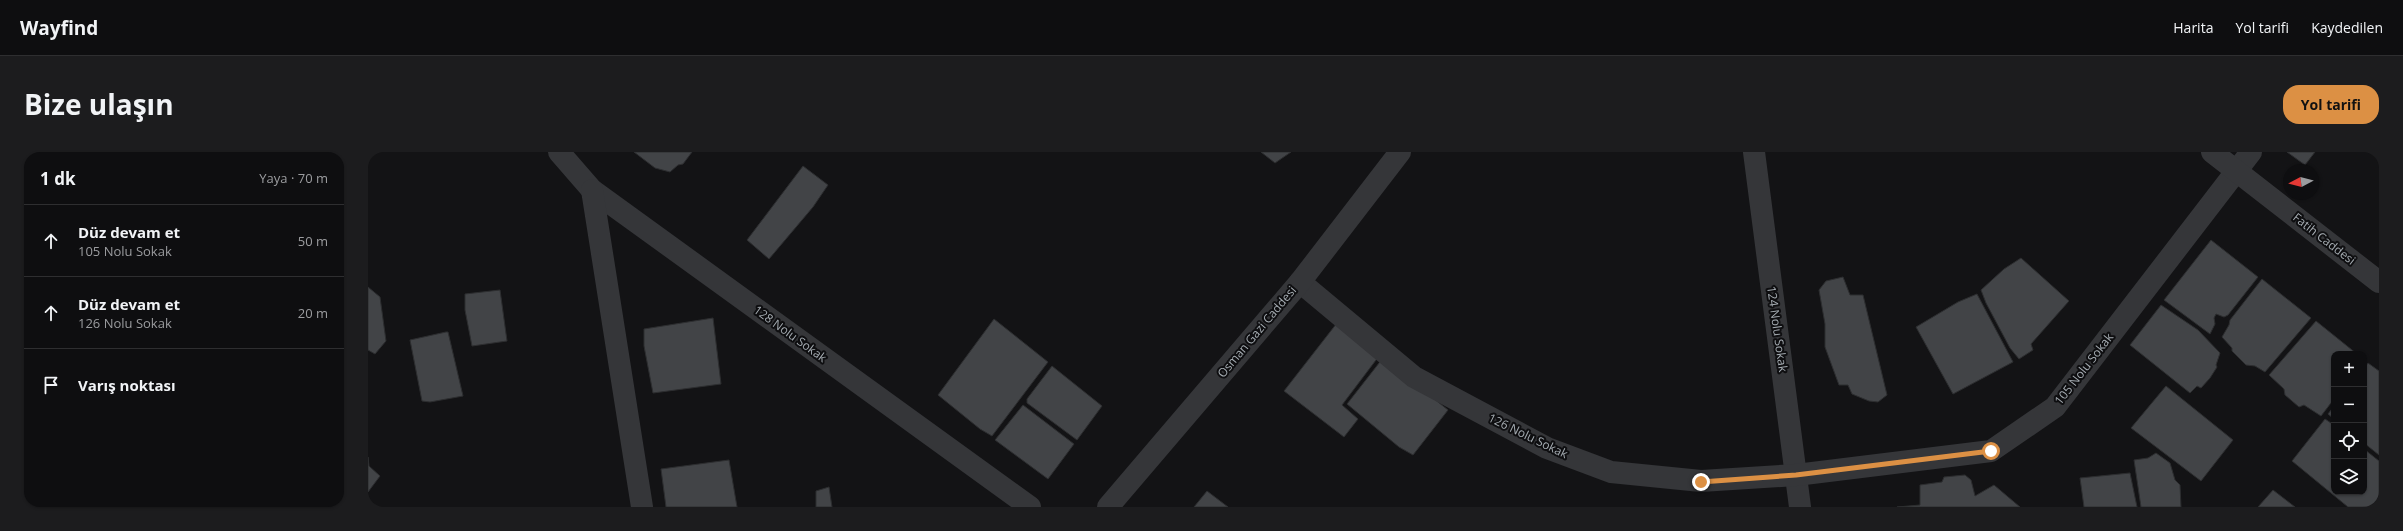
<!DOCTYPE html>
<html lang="tr">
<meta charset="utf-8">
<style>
body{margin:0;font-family:"Open Sans",sans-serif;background:#1c1c1e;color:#f1f3f6}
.controls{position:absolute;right:12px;bottom:12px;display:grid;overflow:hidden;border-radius:8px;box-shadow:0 1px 3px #0004}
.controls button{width:36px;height:36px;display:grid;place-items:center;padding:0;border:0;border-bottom:1px solid #2e2e30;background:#0e0e10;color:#f1f3f6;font:20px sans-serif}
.compass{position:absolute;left:1915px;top:12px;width:36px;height:36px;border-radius:50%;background:#0e0e10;box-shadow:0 1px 3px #0004;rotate:263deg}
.stop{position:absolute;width:12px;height:12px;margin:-9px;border:3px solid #dc9044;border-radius:50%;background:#fff}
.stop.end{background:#dc9044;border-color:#fff;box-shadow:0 1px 4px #0008}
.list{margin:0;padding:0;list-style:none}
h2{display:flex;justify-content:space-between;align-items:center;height:52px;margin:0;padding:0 16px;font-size:17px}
h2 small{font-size:13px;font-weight:400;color:#9b9c9f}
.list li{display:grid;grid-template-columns:26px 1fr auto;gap:12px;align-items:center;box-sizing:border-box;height:72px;padding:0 16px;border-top:1px solid #2e2e30}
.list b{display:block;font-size:15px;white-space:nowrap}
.list p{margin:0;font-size:13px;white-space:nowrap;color:#9b9c9f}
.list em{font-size:13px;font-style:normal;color:#9b9c9f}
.icon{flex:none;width:22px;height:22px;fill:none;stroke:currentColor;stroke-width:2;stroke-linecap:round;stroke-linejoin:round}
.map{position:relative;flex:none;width:2011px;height:355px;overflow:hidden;border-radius:16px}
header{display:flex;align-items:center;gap:24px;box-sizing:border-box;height:56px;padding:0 20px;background:#0e0e10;border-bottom:1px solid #2e2e30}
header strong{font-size:19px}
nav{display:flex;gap:22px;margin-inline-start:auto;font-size:14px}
.intro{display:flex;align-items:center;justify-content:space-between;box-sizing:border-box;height:96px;padding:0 24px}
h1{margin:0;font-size:28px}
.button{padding:10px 18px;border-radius:16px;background:#dc9044;color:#111;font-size:14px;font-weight:700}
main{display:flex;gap:24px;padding:0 24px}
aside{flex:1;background:#0e0e10;border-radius:16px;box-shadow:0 1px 3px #0004}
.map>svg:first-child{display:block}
</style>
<header>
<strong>Wayfind</strong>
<nav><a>Harita</a><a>Yol tarifi</a><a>Kaydedilen</a></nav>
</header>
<div class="intro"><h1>Bize ulaşın</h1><a class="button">Yol tarifi</a></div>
<main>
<aside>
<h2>1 dk<small>Yaya · 70 m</small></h2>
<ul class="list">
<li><svg class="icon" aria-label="ahead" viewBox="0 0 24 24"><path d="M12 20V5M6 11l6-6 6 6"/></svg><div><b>Düz devam et</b><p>105 Nolu Sokak</p></div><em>50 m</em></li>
<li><svg class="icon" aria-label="ahead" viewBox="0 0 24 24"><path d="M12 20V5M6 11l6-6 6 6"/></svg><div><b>Düz devam et</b><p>126 Nolu Sokak</p></div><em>20 m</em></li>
<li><svg class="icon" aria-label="arrive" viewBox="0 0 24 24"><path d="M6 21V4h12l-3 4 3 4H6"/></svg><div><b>Varış noktası</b></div></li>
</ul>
</aside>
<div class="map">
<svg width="2011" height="355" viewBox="0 0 2011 355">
<rect width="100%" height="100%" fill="#131315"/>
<!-- building -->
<g fill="#424447" stroke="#2d2e30">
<polygon points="266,0 324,0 315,12 310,13 302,20 287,16"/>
<polygon points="893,0 923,0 907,11"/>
<polygon points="1919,0 1947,0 1937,13"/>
<polygon points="435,14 460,33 445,55 401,107 379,88"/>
<polygon points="1843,88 1890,125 1860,163 1856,165 1848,162 1846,166 1847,172 1842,182 1796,148"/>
<polygon points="1653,106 1701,149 1663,192 1665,198 1651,207 1642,196 1618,151 1613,138 1636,117"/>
<polygon points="1475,125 1482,143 1495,143 1519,243 1510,250 1501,249 1484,242 1480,233 1471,233 1457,195 1457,172 1451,138 1458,129"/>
<polygon points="1894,127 1943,166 1897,220 1887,214 1878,213 1864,199 1864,196 1854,185 1861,173 1862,168"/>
<polygon points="0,135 12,145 18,189 7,202 0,198"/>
<polygon points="132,138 139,189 104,194 97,158 97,142"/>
<polygon points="1609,142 1645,210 1585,242 1548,175 1590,150"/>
<polygon points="1793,153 1830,178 1852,201 1848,213 1849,215 1842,226 1833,236 1829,234 1822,241 1762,193"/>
<polygon points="345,166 353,232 285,241 276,194 276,177"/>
<polygon points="626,167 680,210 624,284 612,277 570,243"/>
<polygon points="1948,169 1989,202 1966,202 1966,247 1953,264 1936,253 1931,255 1917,243 1916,237 1901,223"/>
<polygon points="969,171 1011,204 974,253 990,267 976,285 916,239"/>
<polygon points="78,180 80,180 95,244 62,250 54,249 42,188"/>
<polygon points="1015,206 1080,258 1045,303 1031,295 979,252"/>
<polygon points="2000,211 2011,219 2011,303 1996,291 1996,216"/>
<polygon points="684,214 734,254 709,288 659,251 659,247"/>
<polygon points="1798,234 1865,288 1833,329 1763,276"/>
<polygon points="655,253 706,292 680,327 627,288"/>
<polygon points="1966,254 1966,267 1960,262"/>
<polygon points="1957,267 1966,273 1966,340 1996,340 1996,297 2011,309 2011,355 1980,355 1924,309"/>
<polygon points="1788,301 1802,311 1807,328 1812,333 1813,355 1773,355 1766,308 1780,306"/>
<polygon points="0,305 1,314 12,324 0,340"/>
<polygon points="361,308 369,355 298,355 293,317"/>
<polygon points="1762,321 1769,355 1716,355 1712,326"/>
<polygon points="1597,323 1603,328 1607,344 1626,333 1652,355 1529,355 1552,353 1552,333 1574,330 1576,325"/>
<polygon points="461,335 464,355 448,355 448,339"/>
<polygon points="1905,338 1927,355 1890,355"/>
<polygon points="839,339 860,355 826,355"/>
</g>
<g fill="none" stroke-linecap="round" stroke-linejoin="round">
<!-- minor -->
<g stroke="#353639" stroke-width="22">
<polyline points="191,0 224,38 662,355"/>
<polyline points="1386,0 1432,355"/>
<polyline points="224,38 274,355"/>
<polyline points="932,130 1046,225 1179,296 1243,320 1333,329 1428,323 1623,299 1687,255 1883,0"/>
</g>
<!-- tertiary -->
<g stroke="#353639" stroke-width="22">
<polyline points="1844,0 2011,130"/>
<polyline points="740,355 932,130 1032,0"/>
</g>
</g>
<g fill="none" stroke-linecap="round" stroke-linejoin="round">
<!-- route -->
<polyline stroke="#dc9044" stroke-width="5" points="1333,330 1428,323 1623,299"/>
</g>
<g text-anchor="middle" stroke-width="4" stroke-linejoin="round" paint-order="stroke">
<!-- street labels -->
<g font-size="12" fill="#a6adb3" stroke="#0e0e10">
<text transform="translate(1956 87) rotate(38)" y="4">Fatih Caddesi</text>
<text transform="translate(1409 177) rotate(82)" y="4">124 Nolu Sokak</text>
<text transform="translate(889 180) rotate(-50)" y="4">Osman Gazi Caddesi</text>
<text transform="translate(422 182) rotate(36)" y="4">128 Nolu Sokak</text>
<text transform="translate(1716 217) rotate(-52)" y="4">105 Nolu Sokak</text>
<text transform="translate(1160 284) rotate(26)" y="4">126 Nolu Sokak</text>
</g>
</g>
</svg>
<div class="controls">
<button>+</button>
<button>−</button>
<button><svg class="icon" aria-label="locate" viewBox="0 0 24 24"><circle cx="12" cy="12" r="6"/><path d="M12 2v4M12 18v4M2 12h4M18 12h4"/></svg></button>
<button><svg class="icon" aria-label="layers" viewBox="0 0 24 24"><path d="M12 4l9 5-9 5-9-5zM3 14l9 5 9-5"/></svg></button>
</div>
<svg class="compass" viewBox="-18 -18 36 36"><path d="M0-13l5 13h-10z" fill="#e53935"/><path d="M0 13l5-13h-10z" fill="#9b9c9f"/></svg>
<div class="stop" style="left:1623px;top:299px"></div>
<div class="stop end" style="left:1333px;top:330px"></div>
</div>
</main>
